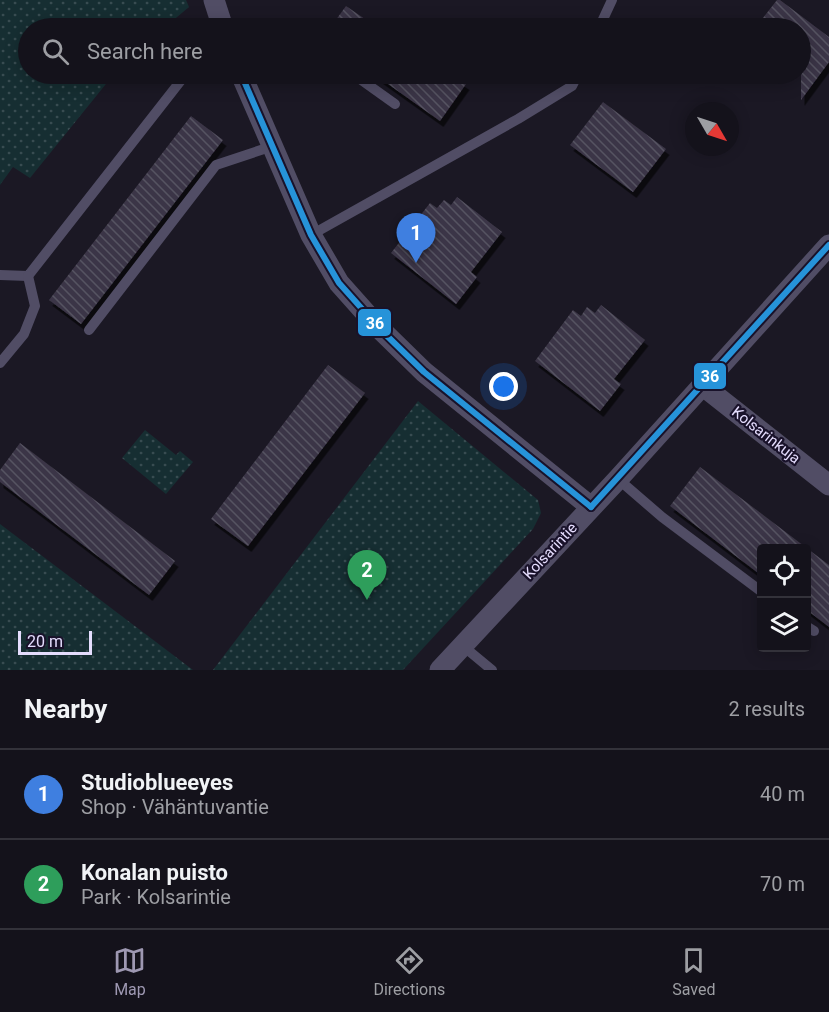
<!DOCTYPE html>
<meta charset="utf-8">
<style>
body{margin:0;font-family:Roboto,sans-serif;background:#1d1b24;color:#f1f3f6}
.controls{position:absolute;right:18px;bottom:18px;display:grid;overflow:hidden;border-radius:6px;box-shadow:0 3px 15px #0003}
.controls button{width:54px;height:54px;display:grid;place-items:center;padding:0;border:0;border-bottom:2px solid #33323a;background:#14121b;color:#f1f3f6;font:30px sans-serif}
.compass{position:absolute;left:685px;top:102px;width:54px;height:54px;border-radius:50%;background:#14121b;box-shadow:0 3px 15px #0003;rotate:129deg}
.scale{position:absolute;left:18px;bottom:15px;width:74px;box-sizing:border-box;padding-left:6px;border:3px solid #e5ddfe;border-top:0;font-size:16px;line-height:21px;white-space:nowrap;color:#e5ddfe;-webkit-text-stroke:4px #19122a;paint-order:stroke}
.you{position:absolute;left:504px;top:387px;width:21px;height:21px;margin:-15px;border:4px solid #fff;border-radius:50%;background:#1a73e8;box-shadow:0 0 0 9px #1a73e833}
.badge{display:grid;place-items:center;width:39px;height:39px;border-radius:50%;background:#9e98b2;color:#fff;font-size:20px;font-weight:700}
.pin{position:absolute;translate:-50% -50px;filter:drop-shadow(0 2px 3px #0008)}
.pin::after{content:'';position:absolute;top:32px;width:21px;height:18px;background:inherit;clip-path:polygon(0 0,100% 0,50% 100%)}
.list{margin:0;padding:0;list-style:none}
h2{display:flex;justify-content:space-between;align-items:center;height:78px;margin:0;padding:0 24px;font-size:26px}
h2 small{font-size:20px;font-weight:400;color:#9d9ea3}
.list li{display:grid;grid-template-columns:39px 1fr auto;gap:18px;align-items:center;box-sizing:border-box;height:90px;padding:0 24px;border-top:2px solid #33323a}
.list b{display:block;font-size:22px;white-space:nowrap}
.list p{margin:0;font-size:20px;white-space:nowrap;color:#9d9ea3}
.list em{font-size:20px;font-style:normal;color:#9d9ea3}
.icon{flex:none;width:33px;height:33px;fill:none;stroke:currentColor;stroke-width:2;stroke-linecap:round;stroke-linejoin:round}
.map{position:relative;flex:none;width:829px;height:670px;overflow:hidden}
.search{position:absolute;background:#14121b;box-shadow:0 3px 15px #0003;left:18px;right:18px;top:18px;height:66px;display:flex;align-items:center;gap:15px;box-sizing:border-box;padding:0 21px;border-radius:33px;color:#9d9ea3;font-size:22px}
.sheet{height:258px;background:#14121b}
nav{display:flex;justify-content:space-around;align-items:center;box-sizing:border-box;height:84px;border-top:2px solid #33323a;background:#14121b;font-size:16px;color:#9d9ea3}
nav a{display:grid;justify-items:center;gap:3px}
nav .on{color:#9e98b2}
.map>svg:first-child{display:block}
</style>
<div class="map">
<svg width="829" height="670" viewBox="0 0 829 670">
<defs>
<pattern id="park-dots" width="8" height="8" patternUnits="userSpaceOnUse" patternTransform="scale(1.5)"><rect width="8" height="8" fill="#162e32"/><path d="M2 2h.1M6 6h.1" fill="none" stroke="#384c51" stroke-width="1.8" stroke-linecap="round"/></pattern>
<pattern id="building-back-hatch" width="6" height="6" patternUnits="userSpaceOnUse" patternTransform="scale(1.5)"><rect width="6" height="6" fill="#3b3646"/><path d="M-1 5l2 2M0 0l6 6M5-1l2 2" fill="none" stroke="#575362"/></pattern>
<filter id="shadow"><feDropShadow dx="3.5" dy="6" stdDeviation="0" flood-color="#0009"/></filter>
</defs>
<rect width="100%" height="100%" fill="#1b1824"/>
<!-- park -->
<g fill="url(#park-dots)">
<polygon points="0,0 186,0 189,7 164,28 28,28 28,74 114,74 30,178 13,167 0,185"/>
<polygon points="418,401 538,500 541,513 533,529 403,670 213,670"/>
<polygon points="145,430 176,455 180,451 193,462 166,494 122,458"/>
<polygon points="0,524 193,670 0,670"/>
</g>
<!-- building -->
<g fill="url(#building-back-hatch)" filter="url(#shadow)">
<polygon points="777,0 780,0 829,37 829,62 801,100 801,28 755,28"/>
<polygon points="346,6 378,28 330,28"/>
<polygon points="374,74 451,74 466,84 440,121"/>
<polygon points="603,102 666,149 633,192 570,145"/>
<polygon points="191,116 223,140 81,324 49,300"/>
<polygon points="457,197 502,232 471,272 477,277 456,304 391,253 430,203 437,208 444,200 451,205"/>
<polygon points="601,305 645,340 614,379 621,384 600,411 535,361 573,310 581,316 587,307 595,313"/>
<polygon points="328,365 365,393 248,546 211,519"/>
<polygon points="20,443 175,561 149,595 0,482 0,470"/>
<polygon points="700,467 829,565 829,627 807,610 807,549 762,549 762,576 670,506"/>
</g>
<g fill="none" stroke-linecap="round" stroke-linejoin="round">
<!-- lane -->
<g stroke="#514d65" stroke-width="10">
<polyline points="599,28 612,0"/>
<polyline points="353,74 395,104"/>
<polyline points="245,81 262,74"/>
<polyline points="311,235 518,119 572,86 578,74"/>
<polyline points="0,275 28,276 186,74"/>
<polyline points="89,330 216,165 273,146"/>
<polyline points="0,363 24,334 35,306 28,276"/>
<polyline points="618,479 662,517 762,592"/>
<polyline points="806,626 814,631"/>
<polyline points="463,646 492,670"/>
</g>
<!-- street -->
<g stroke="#514d65" stroke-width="21">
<polyline points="214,0 223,28"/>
<polyline points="241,74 311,235 339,283 380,329 424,372 591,507"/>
<polyline points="702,385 829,485"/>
<polyline points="440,670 618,479 829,245"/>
</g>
<!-- bus-1 casing -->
<g stroke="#19122a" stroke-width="10">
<g id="bus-1">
<polyline points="241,74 311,235 339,283 380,329 424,372 591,507"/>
<polyline points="591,507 829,245"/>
</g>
</g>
<!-- bus-1 -->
<use href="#bus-1" stroke="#2693d9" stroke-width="6"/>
</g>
<g text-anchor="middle" stroke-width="4.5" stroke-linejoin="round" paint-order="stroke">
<!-- street labels -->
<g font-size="15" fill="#e5ddfe" stroke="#19122a">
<text transform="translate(766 435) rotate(38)" y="5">Kolsarinkuja</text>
<text transform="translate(550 551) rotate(-47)" y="5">Kolsarintie</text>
</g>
</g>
<g stroke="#19122a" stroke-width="2">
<rect x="357" y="308" width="35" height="29" rx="6" fill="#2693d9"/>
<rect x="693" y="362" width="34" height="28" rx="6" fill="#2693d9"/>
</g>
<g font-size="16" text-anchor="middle" font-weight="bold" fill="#fff">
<text x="375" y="329">36</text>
<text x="710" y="382">36</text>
</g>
</svg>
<div class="controls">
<button><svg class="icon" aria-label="locate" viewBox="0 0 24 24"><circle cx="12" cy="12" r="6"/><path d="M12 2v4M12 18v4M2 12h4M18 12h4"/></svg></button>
<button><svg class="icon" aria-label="layers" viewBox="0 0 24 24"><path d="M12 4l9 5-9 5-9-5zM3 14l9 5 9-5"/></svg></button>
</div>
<svg class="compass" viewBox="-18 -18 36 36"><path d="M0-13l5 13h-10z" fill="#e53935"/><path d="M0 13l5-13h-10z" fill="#9d9ea3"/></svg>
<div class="scale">20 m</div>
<div class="you"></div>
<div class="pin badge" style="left:416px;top:263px;background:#3f7fe0">1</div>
<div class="pin badge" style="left:367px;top:600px;background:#2e9e5b">2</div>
<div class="search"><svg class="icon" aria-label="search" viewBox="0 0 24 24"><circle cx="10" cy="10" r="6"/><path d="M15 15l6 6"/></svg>Search here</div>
</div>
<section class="sheet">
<h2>Nearby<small>2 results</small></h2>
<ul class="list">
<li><span class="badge" style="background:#3f7fe0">1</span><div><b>Studioblueeyes</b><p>Shop · Vähäntuvantie</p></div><em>40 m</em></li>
<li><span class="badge" style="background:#2e9e5b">2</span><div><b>Konalan puisto</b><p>Park · Kolsarintie</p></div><em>70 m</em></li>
</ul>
</section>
<nav>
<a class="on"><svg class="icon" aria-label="map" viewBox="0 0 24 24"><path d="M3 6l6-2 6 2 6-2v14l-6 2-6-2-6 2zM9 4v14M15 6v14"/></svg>Map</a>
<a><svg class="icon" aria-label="directions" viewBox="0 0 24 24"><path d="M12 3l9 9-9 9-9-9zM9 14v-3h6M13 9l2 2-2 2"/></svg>Directions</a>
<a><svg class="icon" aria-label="saved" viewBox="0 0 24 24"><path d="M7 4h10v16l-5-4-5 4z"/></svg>Saved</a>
</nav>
